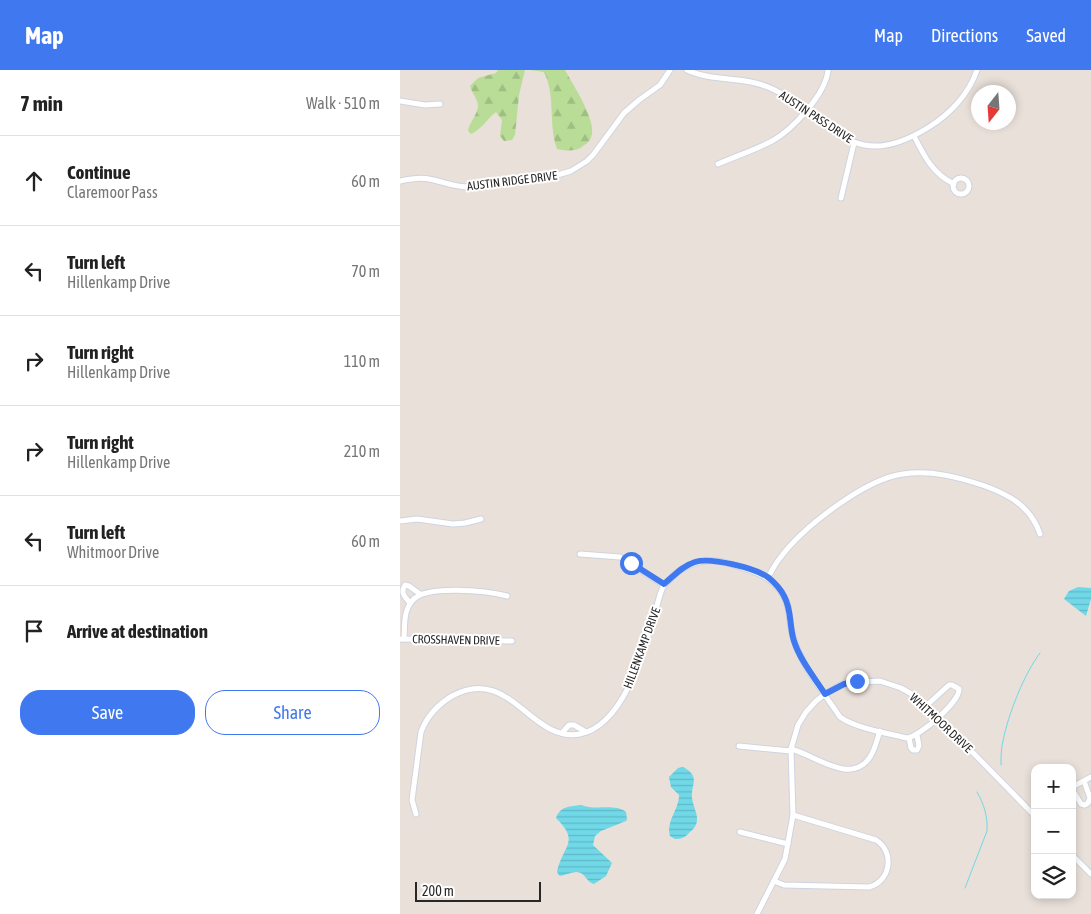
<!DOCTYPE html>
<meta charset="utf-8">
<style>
body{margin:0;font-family:"Asap Condensed",sans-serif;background:#f6f6f6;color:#222}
.controls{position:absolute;right:15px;bottom:15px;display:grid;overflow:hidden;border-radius:10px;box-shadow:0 2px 8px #0003}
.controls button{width:45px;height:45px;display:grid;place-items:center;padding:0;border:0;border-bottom:1px solid #e0e0e0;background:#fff;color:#222;font:25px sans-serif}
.compass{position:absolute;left:571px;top:15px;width:45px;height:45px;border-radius:50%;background:#fff;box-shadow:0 2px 8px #0003;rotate:197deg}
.scale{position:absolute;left:15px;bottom:12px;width:126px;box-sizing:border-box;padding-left:5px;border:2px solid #272727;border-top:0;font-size:14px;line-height:18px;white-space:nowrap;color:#272727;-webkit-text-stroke:4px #fff;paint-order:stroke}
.stop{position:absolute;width:15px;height:15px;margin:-11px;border:4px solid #4079ef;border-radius:50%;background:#fff}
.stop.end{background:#4079ef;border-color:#fff;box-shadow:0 1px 5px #0008}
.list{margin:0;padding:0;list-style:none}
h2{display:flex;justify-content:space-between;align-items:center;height:65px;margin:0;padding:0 20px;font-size:21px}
h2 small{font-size:16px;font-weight:400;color:#767676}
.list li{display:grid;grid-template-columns:32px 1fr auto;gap:15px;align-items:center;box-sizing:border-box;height:90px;padding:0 20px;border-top:1px solid #e0e0e0}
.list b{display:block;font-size:19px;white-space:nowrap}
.list p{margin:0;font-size:16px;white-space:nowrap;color:#767676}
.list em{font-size:16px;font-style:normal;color:#767676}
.actions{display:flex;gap:10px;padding:15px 20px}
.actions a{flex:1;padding:11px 0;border:1px solid #4079ef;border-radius:20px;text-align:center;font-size:18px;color:#4079ef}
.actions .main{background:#4079ef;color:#fff}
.icon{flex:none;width:28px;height:28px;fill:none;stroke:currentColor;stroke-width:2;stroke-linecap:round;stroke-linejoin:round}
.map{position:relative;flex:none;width:691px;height:844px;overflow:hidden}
header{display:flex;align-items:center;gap:30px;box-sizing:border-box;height:70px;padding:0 25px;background:#4079ef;color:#fff}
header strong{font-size:24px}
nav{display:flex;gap:28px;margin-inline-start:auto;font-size:18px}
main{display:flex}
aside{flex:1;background:#fff}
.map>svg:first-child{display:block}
</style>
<header>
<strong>Map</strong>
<nav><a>Map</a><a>Directions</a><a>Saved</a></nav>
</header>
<main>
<aside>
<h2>7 min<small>Walk · 510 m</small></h2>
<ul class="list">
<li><svg class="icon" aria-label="ahead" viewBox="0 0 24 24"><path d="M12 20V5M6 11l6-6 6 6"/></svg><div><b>Continue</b><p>Claremoor Pass</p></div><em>60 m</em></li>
<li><svg class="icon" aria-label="left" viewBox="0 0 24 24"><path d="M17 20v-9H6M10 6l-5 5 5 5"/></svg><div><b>Turn left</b><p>Hillenkamp Drive</p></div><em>70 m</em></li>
<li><svg class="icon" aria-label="right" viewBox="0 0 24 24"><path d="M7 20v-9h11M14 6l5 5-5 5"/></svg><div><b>Turn right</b><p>Hillenkamp Drive</p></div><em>110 m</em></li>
<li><svg class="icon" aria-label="right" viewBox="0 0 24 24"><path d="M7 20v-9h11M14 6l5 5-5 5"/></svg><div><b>Turn right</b><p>Hillenkamp Drive</p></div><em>210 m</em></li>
<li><svg class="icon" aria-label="left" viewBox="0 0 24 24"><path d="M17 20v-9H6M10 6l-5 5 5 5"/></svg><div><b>Turn left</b><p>Whitmoor Drive</p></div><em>60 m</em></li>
<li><svg class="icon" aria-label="arrive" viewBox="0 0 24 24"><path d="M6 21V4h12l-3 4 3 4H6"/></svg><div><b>Arrive at destination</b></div></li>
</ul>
<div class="actions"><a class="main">Save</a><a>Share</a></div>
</aside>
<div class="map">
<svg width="691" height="844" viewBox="0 0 691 844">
<defs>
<pattern id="forest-firs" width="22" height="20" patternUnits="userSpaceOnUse" patternTransform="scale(1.25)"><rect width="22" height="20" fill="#b9dd97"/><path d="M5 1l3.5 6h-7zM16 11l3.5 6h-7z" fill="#9fbe82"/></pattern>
<pattern id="water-rules" width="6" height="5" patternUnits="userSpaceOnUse" patternTransform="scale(1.25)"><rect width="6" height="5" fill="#70d8e7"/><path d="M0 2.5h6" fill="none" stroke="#61b9c6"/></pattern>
</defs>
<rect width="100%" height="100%" fill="#e9e0d9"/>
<!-- forest -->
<g fill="url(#forest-firs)">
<path d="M98,0H125L119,25L115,65L112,70L104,71L100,66L102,50L96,42C86,50 82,59 71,64L68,61C69,52 78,45 78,35C77,28 72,23 70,16L78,8L96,3Z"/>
<path d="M130,0H165C173,15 195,48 192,64C191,70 188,73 183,76C176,82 166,81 157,79C148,54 156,26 144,2Z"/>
</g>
<!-- water -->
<g fill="url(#water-rules)">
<polygon points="678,517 691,518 691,529 686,546 664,529 669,521"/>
<path d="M283,697C301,707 291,713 292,728C294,742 304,751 289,763C285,767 282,769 275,769L270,766C266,750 279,740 279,725L271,717L269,707L278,698Z"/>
<path d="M181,735C195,741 215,733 226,742L227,749L226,751L201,761L195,766L193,775L212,793L206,806L194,814C186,812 186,803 177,802C172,802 165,805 160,806L158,804L157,801C164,774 180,772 156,748C161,735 170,737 181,735Z"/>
</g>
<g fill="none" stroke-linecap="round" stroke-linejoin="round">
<!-- stream -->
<g stroke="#70d8e7" stroke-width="1">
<path d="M601,695C601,687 601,678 603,671C608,645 624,604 640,583"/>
<path d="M565,818L587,761C588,747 584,734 577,722"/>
</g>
<!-- minor casing -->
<g stroke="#ced4e0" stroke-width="7">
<g id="minor">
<path d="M287,0C313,12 342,6 368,17C433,44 448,108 529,57C550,44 569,24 577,0"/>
<polyline points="0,31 25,35 40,34"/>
<path d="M514,66C524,86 533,104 554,114"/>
<path d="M318,94C336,86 355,80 372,71C392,60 426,24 428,0"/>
<circle cx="561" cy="116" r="8"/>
<path d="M0,111C9,109 20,107 29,109C45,112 52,117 70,117L154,106L171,101L187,91L193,85L224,43L239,30L260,15L270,0"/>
<polyline points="441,128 454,73"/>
<polyline points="0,451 17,449 53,454 65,453 81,449"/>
<polyline points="180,484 220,487 264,515"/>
<path d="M368,507C372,501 375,494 380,488C403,457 465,409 503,404C532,400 558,407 585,416C610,425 631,437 640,464"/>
<path d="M10,533C5,527 0,523 5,515L9,516L20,524"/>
<polyline points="0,569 112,571"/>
<path d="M4,569C5,555 3,542 12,531C24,514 88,521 107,526"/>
<polyline points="162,663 169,655 174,655 186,662"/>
<polyline points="509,668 511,678 513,680 517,680 519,676 517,665"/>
<polyline points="339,676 391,681"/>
<path d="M391,679C415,685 451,716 470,687C475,680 477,669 480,661"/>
<polyline points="672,717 691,707"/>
<polyline points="672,719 681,734 685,735 688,733 690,728 684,711"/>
<path d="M16,744L12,730L21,662C27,646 37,635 52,626C110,594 130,673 180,664C223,656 243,583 254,547C257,537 259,524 264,515C266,512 270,510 272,507C289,491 308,487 331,494C351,501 366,503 380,520C393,536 387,555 395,573C405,600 424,623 440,647C455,658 487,663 507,668C520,666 560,632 559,619L552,615H549L526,636"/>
<polyline points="340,762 388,774"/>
<polyline points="672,785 691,804"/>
<path d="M374,811L384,815L469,817C491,811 495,782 476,770L393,745"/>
<polyline points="357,844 385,789 393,745 391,679 398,655 406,642 416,631 425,624 444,613 480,611 501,618 510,623 538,647 635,746"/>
</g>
</g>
<!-- minor -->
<use href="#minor" stroke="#fff" stroke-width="5"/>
</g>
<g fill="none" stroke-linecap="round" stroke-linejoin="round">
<!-- route -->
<path stroke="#4079ef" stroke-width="6" d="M231,493L264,514C274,506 282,496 295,492C311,487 356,498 369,508C375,513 381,520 384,526C392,540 389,556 394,571C400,590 414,607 425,624L444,614L457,611"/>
</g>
<g text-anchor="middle" stroke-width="4" stroke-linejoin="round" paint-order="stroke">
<!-- street labels -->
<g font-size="12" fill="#272727" stroke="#fff">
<text transform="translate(416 47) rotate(33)" y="4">AUSTIN PASS DRIVE</text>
<text transform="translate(112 111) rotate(-7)" y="4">AUSTIN RIDGE DRIVE</text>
<text transform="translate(56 570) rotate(1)" y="4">CROSSHAVEN DRIVE</text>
<text transform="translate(242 578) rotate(-70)" y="4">HILLENKAMP DRIVE</text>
<text transform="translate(541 653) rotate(43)" y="4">WHITMOOR DRIVE</text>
</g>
</g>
</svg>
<div class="controls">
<button>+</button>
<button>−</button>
<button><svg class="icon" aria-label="layers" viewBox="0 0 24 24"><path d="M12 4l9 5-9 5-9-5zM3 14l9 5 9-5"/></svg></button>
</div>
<svg class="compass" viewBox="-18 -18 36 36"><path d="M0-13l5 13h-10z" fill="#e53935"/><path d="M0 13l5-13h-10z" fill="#767676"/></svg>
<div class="scale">200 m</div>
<div class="stop" style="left:231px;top:493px"></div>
<div class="stop end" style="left:457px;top:611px"></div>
</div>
</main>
